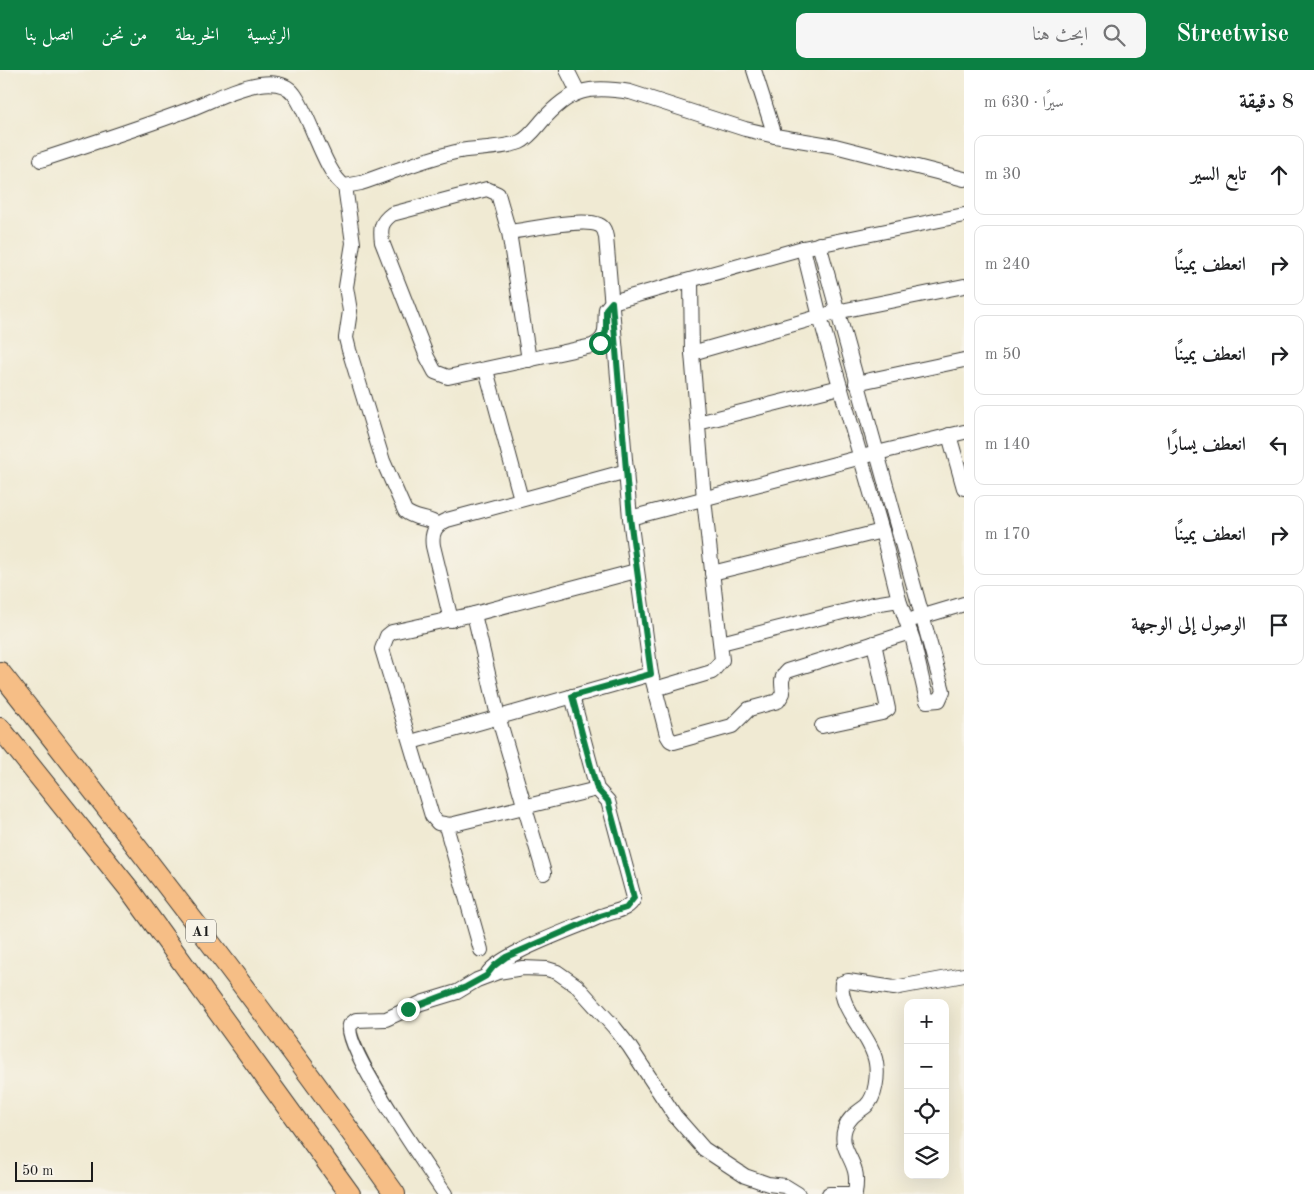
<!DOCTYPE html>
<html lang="ar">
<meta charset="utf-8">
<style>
body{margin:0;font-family:"Old Standard TT",Amiri,serif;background:#f6f6f6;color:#202124;direction:rtl}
.controls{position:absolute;right:15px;bottom:15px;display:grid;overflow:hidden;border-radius:10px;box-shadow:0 5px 20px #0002}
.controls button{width:45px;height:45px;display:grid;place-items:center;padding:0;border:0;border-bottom:1px solid #e0e0e0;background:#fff;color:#202124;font:25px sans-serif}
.scale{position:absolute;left:15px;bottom:12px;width:78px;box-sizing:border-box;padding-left:5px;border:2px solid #1c1c1c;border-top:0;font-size:14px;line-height:18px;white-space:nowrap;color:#1c1c1c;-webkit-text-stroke:4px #f7f3e8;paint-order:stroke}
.stop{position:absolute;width:15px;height:15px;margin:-11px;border:4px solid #0b8043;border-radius:50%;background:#fff}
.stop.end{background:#0b8043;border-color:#fff;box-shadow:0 1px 5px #0008}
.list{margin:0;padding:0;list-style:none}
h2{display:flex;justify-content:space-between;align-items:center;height:65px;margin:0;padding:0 20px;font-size:21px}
h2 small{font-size:16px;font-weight:400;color:#757577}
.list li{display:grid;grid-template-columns:32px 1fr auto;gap:15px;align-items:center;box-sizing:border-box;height:80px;margin:0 10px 10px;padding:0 10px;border:1px solid #e0e0e0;border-radius:10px}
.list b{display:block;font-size:19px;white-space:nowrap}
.list em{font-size:16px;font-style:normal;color:#757577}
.icon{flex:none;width:28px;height:28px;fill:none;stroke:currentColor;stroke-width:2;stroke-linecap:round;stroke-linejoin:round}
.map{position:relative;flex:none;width:964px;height:1124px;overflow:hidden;direction:ltr}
header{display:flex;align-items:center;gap:30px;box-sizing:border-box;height:70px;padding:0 25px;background:#0b8043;color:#fff}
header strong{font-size:24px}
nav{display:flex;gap:28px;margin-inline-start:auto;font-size:18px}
.search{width:350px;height:45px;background:#f6f6f6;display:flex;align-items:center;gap:12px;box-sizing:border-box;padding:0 18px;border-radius:10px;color:#757577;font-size:19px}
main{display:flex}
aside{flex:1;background:#fff}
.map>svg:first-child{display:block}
</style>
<header>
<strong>Streetwise</strong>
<div class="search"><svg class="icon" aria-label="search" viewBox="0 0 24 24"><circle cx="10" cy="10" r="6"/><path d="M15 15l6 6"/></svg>ابحث هنا</div>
<nav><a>الرئيسية</a><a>الخريطة</a><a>من نحن</a><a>اتصل بنا</a></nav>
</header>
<main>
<aside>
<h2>8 دقيقة<small>سيرًا · 630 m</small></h2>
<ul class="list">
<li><svg class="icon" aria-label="ahead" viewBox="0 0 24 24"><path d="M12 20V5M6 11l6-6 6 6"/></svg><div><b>تابع السير</b></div><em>30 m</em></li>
<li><svg class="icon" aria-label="right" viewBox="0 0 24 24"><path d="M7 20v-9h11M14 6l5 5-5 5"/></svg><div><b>انعطف يمينًا</b></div><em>240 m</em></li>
<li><svg class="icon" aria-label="right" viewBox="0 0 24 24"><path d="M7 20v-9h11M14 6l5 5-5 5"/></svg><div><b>انعطف يمينًا</b></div><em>50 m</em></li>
<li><svg class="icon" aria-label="left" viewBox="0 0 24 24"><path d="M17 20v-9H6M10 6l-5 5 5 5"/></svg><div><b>انعطف يسارًا</b></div><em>140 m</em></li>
<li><svg class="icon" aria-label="right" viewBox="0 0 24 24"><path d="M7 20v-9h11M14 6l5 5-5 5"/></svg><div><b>انعطف يمينًا</b></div><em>170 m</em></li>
<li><svg class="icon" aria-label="arrive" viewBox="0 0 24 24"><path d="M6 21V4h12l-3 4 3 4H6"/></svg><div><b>الوصول إلى الوجهة</b></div></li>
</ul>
</aside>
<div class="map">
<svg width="964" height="1124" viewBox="0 0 964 1124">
<rect width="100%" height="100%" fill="#f7f3e8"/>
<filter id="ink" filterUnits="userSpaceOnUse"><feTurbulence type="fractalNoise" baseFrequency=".02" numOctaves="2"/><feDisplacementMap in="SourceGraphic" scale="10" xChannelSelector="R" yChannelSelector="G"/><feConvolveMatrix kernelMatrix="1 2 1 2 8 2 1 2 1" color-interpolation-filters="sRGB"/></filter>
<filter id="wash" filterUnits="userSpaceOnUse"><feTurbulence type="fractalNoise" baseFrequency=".0096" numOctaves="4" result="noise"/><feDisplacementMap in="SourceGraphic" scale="20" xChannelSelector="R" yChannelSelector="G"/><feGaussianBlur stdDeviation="1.12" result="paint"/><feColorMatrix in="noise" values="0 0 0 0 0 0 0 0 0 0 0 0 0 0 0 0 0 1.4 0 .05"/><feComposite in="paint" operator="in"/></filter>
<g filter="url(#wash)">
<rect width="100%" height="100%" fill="#f0ead3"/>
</g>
<g filter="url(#ink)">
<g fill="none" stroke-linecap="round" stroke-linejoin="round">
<!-- minor casing -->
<g stroke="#3c3b37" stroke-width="16">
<g id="minor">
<polyline points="567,0 578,22"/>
<polyline points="754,0 775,66 835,76 964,109"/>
<path d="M41,90C89,74 137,59 185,41C209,32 234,18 260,14C273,12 286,13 294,24C310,45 326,106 345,116L361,113C393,102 426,88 460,81C477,78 506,78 520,72C529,68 536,58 542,51C570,19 589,15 630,22L745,59L775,66"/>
<path d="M345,116L353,173L346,217L350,241L346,268L349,280L383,391L405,441C415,450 428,447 438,455"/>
<path d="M509,162C528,160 583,147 599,155C604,157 605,162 606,167L630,448L651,604L655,619L712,602L722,590L704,429L692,283L691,211"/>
<polyline points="803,178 820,247 882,461 899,530 913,570 927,631 939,630 943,621 819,174"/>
<polyline points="692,283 836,242 964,216"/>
<path d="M529,290L509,162L498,124L487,119L392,144C381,152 380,158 382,172L427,287L435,302L448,307L592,276C610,268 604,256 606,239L612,232L803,178L964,145"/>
<polyline points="486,300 521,429"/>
<polyline points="856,313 964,290"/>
<polyline points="698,353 840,317"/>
<polyline points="949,365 964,418"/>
<polyline points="630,448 877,383 964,362"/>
<polyline points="712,503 882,461"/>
<polyline points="474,544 498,646 544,803"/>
<polyline points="914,549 964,534"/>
<path d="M451,550L433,476C431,463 435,455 447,450L627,401"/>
<polyline points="721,573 874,534 899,530"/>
<path d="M655,619L667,665L670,670L674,672L732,656L749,639L778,631L783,623C782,614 780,608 787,601L910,562"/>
<polyline points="822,656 882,643 888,639 874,573"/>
<polyline points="411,672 651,604"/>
<polyline points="597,719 450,755 438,753 432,746 382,579 387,566 392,562 474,544 636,501"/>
<polyline points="446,756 481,880"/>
<path d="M488,903C502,883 576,858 601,846C613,841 629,841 634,828L608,731L597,719L572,626"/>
<path d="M445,1124C428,1099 343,977 350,955L356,950L386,949L421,933L457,922L477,910L498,902L523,898L547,899L557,902L577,916L614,957L629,976L675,1046L704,1079L745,1106L768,1114L785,1116L798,1124"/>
<polyline points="829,1124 850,1124"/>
<path d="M855,1124C856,1117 857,1108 855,1101C851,1085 839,1076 845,1058C849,1047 857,1043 866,1036C876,1027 878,1005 876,993C872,966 838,939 842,913L848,911L894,918L964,905"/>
</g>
</g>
<!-- highway casing -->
<g stroke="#3c3b37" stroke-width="22">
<g id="highway">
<path d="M0,602C135,773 269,946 395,1124"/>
<polyline points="0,658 129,819 350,1124"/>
</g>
</g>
<!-- minor -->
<use href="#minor" stroke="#fff" stroke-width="14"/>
<!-- highway -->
<use href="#highway" stroke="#f6be86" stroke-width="20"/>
</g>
</g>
<g fill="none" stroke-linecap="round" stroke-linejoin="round" filter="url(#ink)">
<!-- route -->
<polyline stroke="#0b8043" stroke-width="6" points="408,939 466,917 486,906 494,896 506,887 600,846 626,838 634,828 608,731 597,719 572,626 651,604 630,448 612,232 606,239 606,261 600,273"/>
</g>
<g text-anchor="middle" stroke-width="4" stroke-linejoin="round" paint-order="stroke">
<!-- shield labels -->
<rect fill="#f7f3e8" stroke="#5e5c59" stroke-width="1" x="186" y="849.5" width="30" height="23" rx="4"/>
<g font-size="14" font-weight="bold" fill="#1c1c1c">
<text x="201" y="866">A1</text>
</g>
</g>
</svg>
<div class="controls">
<button>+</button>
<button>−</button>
<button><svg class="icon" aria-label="locate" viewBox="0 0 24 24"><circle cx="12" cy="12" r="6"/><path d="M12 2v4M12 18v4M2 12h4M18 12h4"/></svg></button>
<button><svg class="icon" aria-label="layers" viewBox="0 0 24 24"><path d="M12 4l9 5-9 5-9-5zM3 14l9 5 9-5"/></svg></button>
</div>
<div class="scale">50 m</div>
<div class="stop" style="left:600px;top:273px"></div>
<div class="stop end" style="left:408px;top:939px"></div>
</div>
</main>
